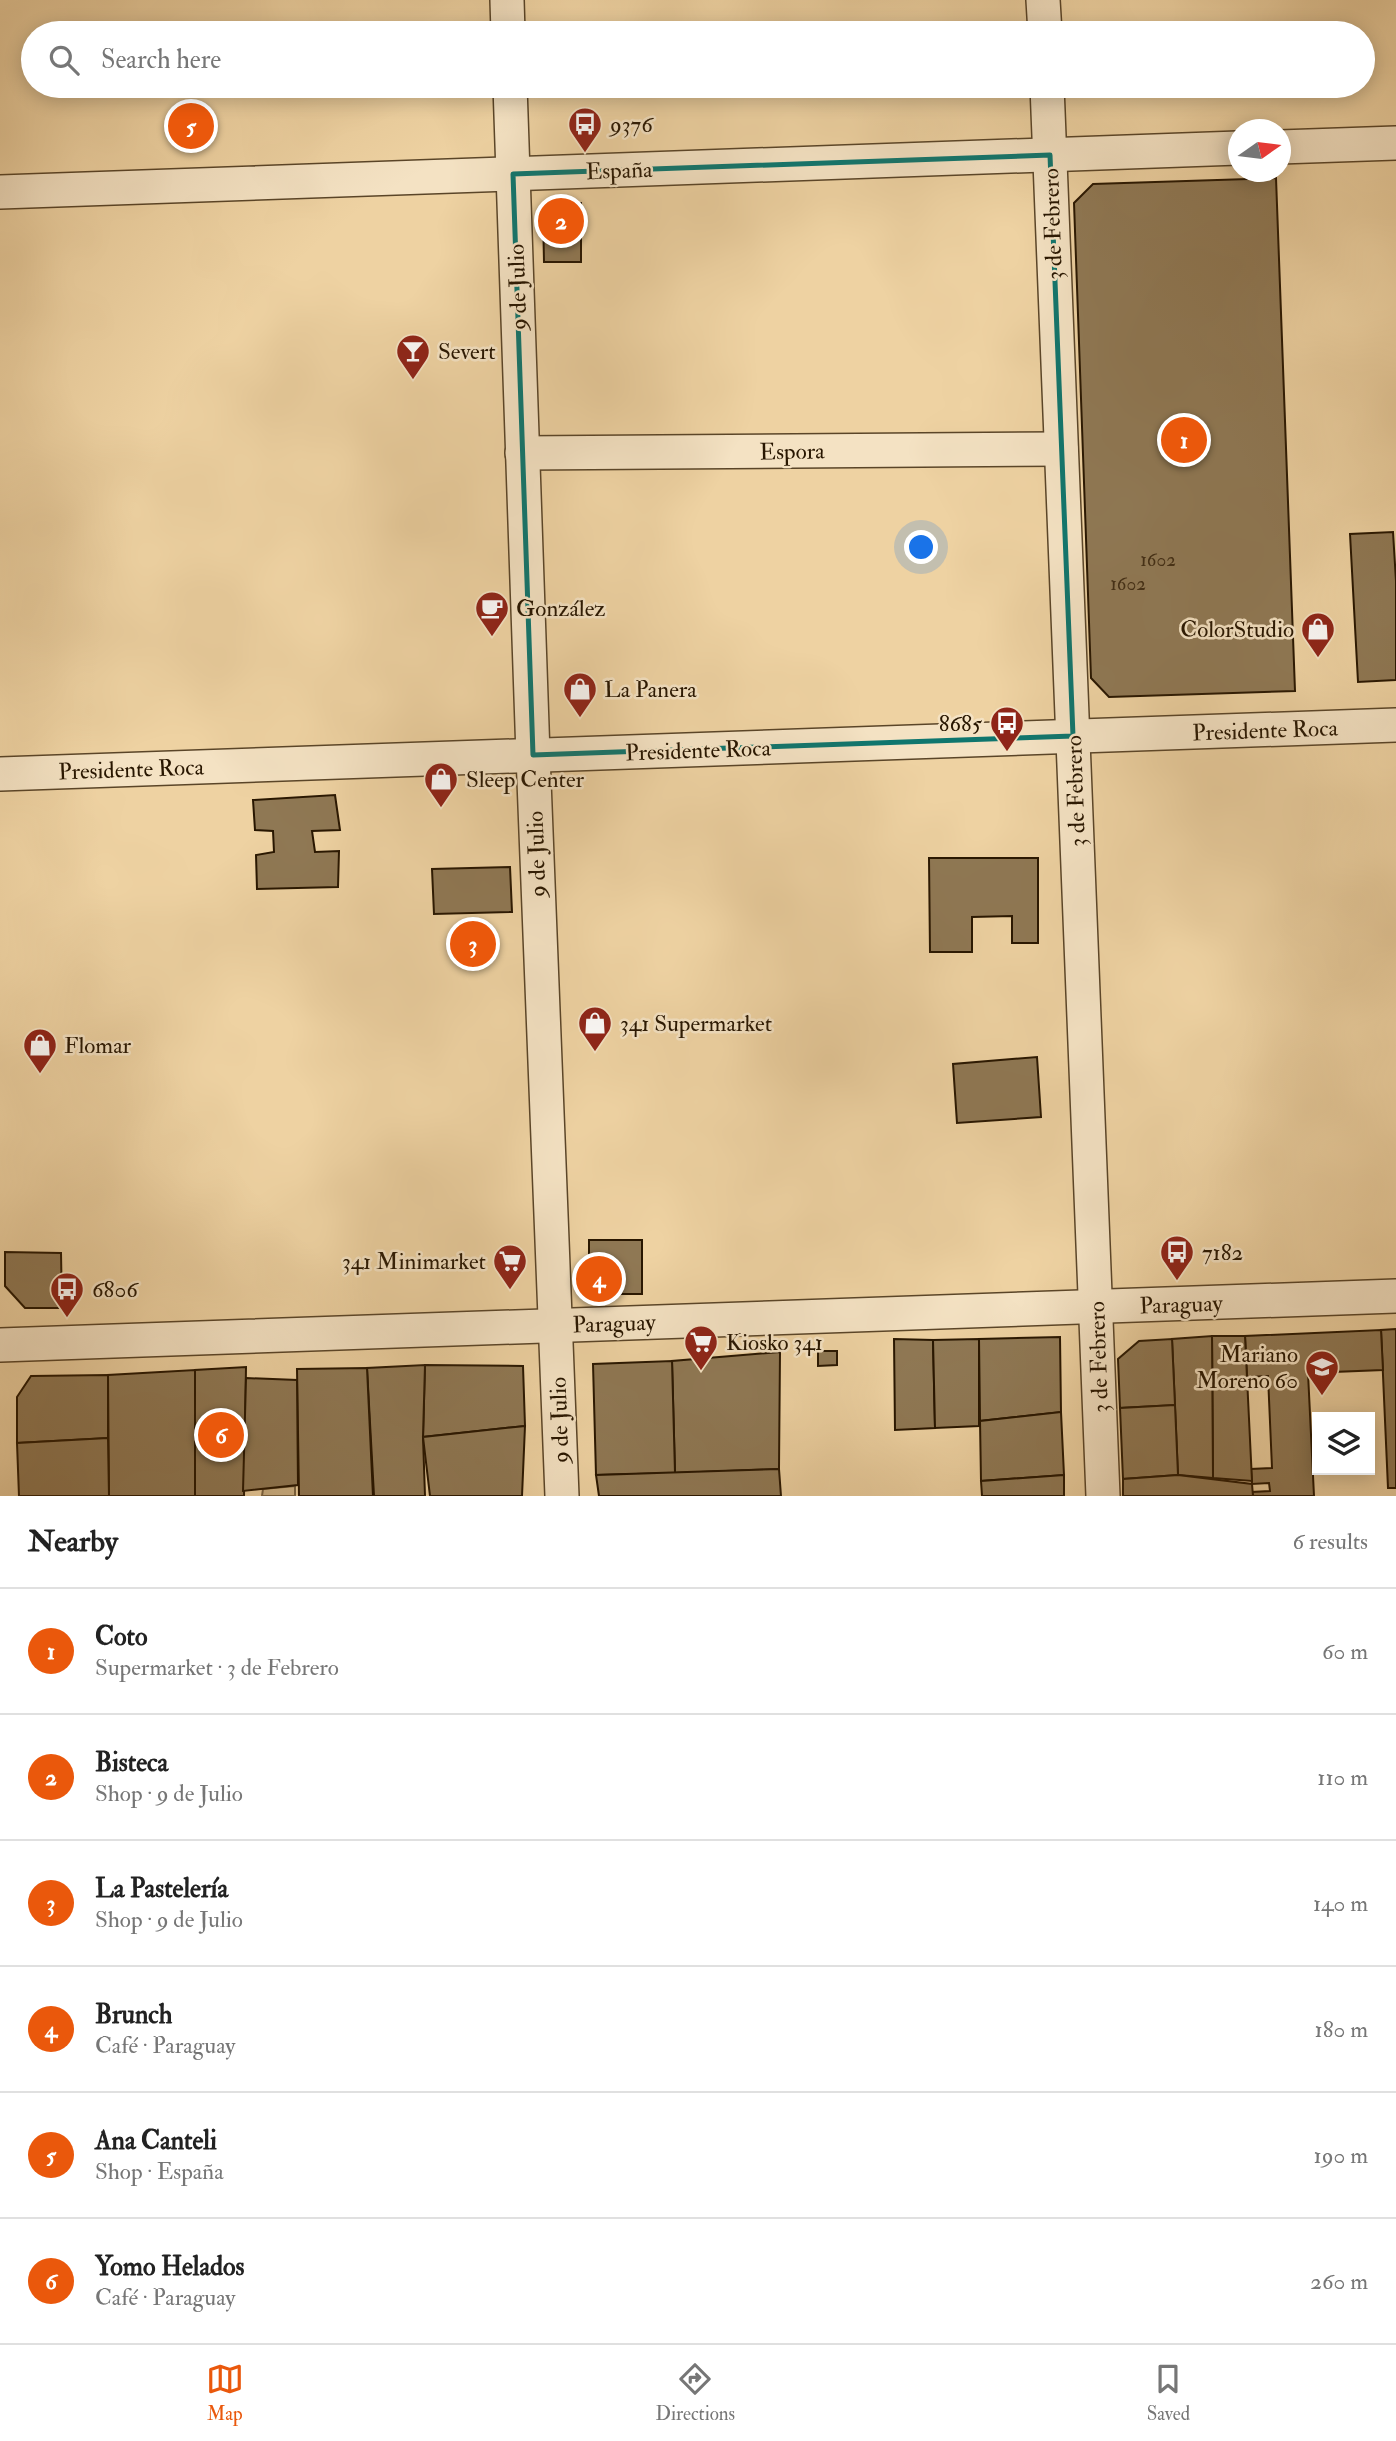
<!DOCTYPE html>
<meta charset="utf-8">
<style>
body{margin:0;font-family:"IM FELL Double Pica",serif;background:#f2f2f2;color:#222}
.controls{position:absolute;right:21px;bottom:21px;display:grid;overflow:hidden;border-radius:0px;box-shadow:0 4px 18px #0003}
.controls button{width:63px;height:63px;display:grid;place-items:center;padding:0;border:0;border-bottom:2px solid #e0e0e0;background:#fff;color:#222;font:35px sans-serif}
.compass{position:absolute;left:1228px;top:119px;width:63px;height:63px;border-radius:50%;background:#fff;box-shadow:0 4px 18px #0003;rotate:76deg}
.you{position:absolute;left:922px;top:548px;width:24px;height:24px;margin:-18px;border:5px solid #fff;border-radius:50%;background:#1a73e8;box-shadow:0 0 0 10px #1a73e833}
.badge{display:grid;place-items:center;width:46px;height:46px;border-radius:50%;background:#ea580c;color:#fff;font-size:23px;font-weight:700}
.pin{position:absolute;translate:-50% -50%;border:4px solid #fff;box-shadow:0 2px 7px #0006}
.list{margin:0;padding:0;list-style:none}
h2{display:flex;justify-content:space-between;align-items:center;height:91px;margin:0;padding:0 28px;font-size:30px}
h2 small{font-size:23px;font-weight:400;color:#767676}
.list li{display:grid;grid-template-columns:46px 1fr auto;gap:21px;align-items:center;box-sizing:border-box;height:126px;padding:0 28px;border-top:2px solid #e0e0e0}
.list b{display:block;font-size:26px;white-space:nowrap}
.list p{margin:0;font-size:23px;white-space:nowrap;color:#767676}
.list em{font-size:23px;font-style:normal;color:#767676}
.icon{flex:none;width:38px;height:38px;fill:none;stroke:currentColor;stroke-width:2;stroke-linecap:round;stroke-linejoin:round}
.map{position:relative;flex:none;width:1396px;height:1496px;overflow:hidden}
.search{position:absolute;background:#fff;box-shadow:0 4px 18px #0003;left:21px;right:21px;top:21px;height:77px;display:flex;align-items:center;gap:18px;box-sizing:border-box;padding:0 24px;border-radius:38px;color:#767676;font-size:26px}
.sheet{height:847px;background:#fff}
nav{display:flex;justify-content:space-around;align-items:center;box-sizing:border-box;height:98px;border-top:2px solid #e0e0e0;background:#fff;font-size:19px;color:#767676}
nav a{display:grid;justify-items:center;gap:4px}
nav .on{color:#ea580c}
.map>svg:first-child{display:block}
</style>
<div class="map">
<svg width="1396" height="1496" viewBox="0 0 1396 1496">
<rect width="100%" height="100%" fill="#eed2a2"/>
<filter id="stains"><feTurbulence type="fractalNoise" baseFrequency=".00286" numOctaves="4"/><feColorMatrix values="0 0 0 0 .2 0 0 0 0 .09 0 0 0 0 .02 0 0 0 .5 -.17"/></filter>
<radialGradient id="worn" r=".72"><stop offset=".6" stop-color="#630" stop-opacity="0"/><stop offset="1" stop-color="#630" stop-opacity=".3"/></radialGradient>
<!-- green -->
<polygon fill="#ccb286" stroke="#7a6443" stroke-width="2" points="295,1486 295,1496 262,1496 263,1489"/>
<!-- building -->
<g fill="#8f7854" stroke="#281600" stroke-width="2">
<polygon points="1276,178 1295,691 1109,697 1091,678 1074,203 1093,184"/>
<polygon points="550,203 581,203 581,262 544,262 543,211"/>
<polygon points="1393,532 1396,581 1396,680 1358,682 1350,534"/>
<polygon points="335,795 340,830 312,831 315,852 339,851 338,887 257,889 256,855 274,852 273,831 255,830 253,800"/>
<polygon points="929,858 1038,858 1038,943 1012,943 1012,916 972,917 972,952 930,952"/>
<polygon points="510,867 512,912 434,914 432,869"/>
<polygon points="1037,1057 1041,1117 957,1123 953,1064"/>
<polygon points="589,1240 642,1240 642,1294 597,1294 589,1281"/>
<polygon points="5,1252 61,1253 62,1308 25,1308 5,1286"/>
<polygon points="1396,1329 1396,1488 1388,1488 1381,1330"/>
<polygon points="1381,1330 1383,1370 1308,1373 1314,1496 1253,1496 1252,1492 1270,1491 1269,1483 1252,1484 1251,1469 1272,1468 1268,1376 1247,1377 1245,1336"/>
<polygon points="1212,1336 1245,1336 1252,1481 1213,1478"/>
<polygon points="1212,1336 1213,1478 1178,1475 1172,1339"/>
<polygon points="1060,1337 1061,1412 980,1421 979,1339"/>
<polygon points="894,1339 933,1340 935,1428 895,1430"/>
<polygon points="979,1339 979,1426 935,1428 933,1340"/>
<polygon points="1172,1339 1175,1405 1120,1408 1118,1359 1139,1341"/>
<polygon points="818,1351 837,1351 837,1365 818,1366"/>
<polygon points="780,1352 779,1469 675,1473 672,1361"/>
<polygon points="672,1361 675,1473 596,1475 593,1364"/>
<polygon points="425,1365 523,1366 525,1426 423,1437"/>
<polygon points="425,1365 423,1437 425,1496 374,1496 367,1368"/>
<polygon points="246,1367 244,1496 195,1496 195,1370"/>
<polygon points="367,1368 373,1496 299,1496 297,1369"/>
<polygon points="195,1370 195,1496 109,1496 108,1375"/>
<polygon points="108,1375 108,1438 17,1443 17,1397 31,1376"/>
<polygon points="246,1378 297,1380 298,1485 243,1491"/>
<polygon points="1175,1405 1178,1475 1123,1479 1120,1408"/>
<polygon points="1061,1412 1064,1475 981,1481 980,1421"/>
<polygon points="525,1426 522,1496 430,1496 423,1437"/>
<polygon points="108,1438 109,1496 19,1496 17,1443"/>
<polygon points="779,1469 781,1496 599,1496 596,1475"/>
<polygon points="1064,1475 1064,1496 982,1496 981,1481"/>
<polygon points="1178,1475 1252,1484 1253,1496 1123,1496 1123,1479"/>
</g>
<g fill="none" stroke-linecap="round" stroke-linejoin="round">
<!-- minor casing -->
<g stroke="#5a4528" stroke-width="36">
<g id="minor">
<polyline points="507,0 508,33"/>
<polyline points="1043,0 1045,33"/>
<polyline points="510,86 533,755 562,1496"/>
<polyline points="1047,86 1103,1496"/>
<polyline points="1280,147 1396,143"/>
<polyline points="0,192 1238,148"/>
<polyline points="522,453 1061,449"/>
<polyline points="0,774 1396,725"/>
<polyline points="0,1345 1396,1296"/>
</g>
</g>
<!-- minor -->
<use href="#minor" stroke="#f4e2c3" stroke-width="33"/>
</g>
<!-- marked area -->
<path fill="none" stroke="#0f766e" stroke-width="5" stroke-linejoin="round" d="M1050,155L1073,736L533,755L513,174Z"/>
<!-- icons -->
<defs>
<g id="bus-pin" transform="scale(1.75)"><path d="M0 17L-7.5 6A9.5 9.5 0 1 1 7.5 6Z" fill="#8f2418" stroke="#f4e2c3"/><path d="M-5-6H5V4H4V6H2V4H-2V6H-4V4H-5ZM-3.5-4V0h7V-4ZM-3.5 1.2v1.5H-2V1.2ZM2 1.2v1.5H3.5V1.2Z" fill="#fff"/></g>
<g id="bar-pin" transform="scale(1.75)"><path d="M0 17L-7.5 6A9.5 9.5 0 1 1 7.5 6Z" fill="#8f2418" stroke="#f4e2c3"/><path d="M-6-5H6L.8 .8V4.5H3.5V6h-7V4.5H-.8V.8Z" fill="#fff"/></g>
<g id="cafe-pin" transform="scale(1.75)"><path d="M0 17L-7.5 6A9.5 9.5 0 1 1 7.5 6Z" fill="#8f2418" stroke="#f4e2c3"/><path d="M-5.5-4.5H6V0H3Q3 3.5 0 3.5H-2.5Q-5.5 3.5-5.5 0ZM3-3.2v2h1.7v-2ZM-6 4.5H4V6H-6Z" fill="#fff"/></g>
<g id="shop-pin" transform="scale(1.75)"><path d="M0 17L-7.5 6A9.5 9.5 0 1 1 7.5 6Z" fill="#8f2418" stroke="#f4e2c3"/><path d="M-5-2.5h2.3a2.7 3.5 0 0 1 5.4 0H5L5.5 6h-11ZM-1.5-2.5h3a1.5 2.3 0 0 0-3 0Z" fill="#fff"/></g>
<g id="supermarket-pin" transform="scale(1.75)"><path d="M0 17L-7.5 6A9.5 9.5 0 1 1 7.5 6Z" fill="#8f2418" stroke="#f4e2c3"/><path d="M-6-5.5h2.5l.6 2H6L4.5 2H-2.5L-4.4-4H-6ZM-1.5 3.2a1.3 1.3 0 1 0 .1 0ZM3 3.2a1.3 1.3 0 1 0 .1 0Z" fill="#fff"/></g>
<g id="school-pin" transform="scale(1.75)"><path d="M0 17L-7.5 6A9.5 9.5 0 1 1 7.5 6Z" fill="#8f2418" stroke="#f4e2c3"/><path d="M0-5L7-2L0 1L-7-2ZM-4 1L0 2.5L4 1V4Q0 6-4 4Z" fill="#fff"/></g>
</defs>
<g fill-rule="evenodd">
<use href="#bus-pin" x="585" y="124"/>
<use href="#bar-pin" x="413" y="351"/>
<use href="#cafe-pin" x="492" y="608"/>
<use href="#shop-pin" x="1318" y="629"/>
<use href="#shop-pin" x="580" y="689"/>
<use href="#bus-pin" x="1007" y="723"/>
<use href="#shop-pin" x="441" y="779"/>
<use href="#shop-pin" x="595" y="1023"/>
<use href="#shop-pin" x="40" y="1045"/>
<use href="#bus-pin" x="1177" y="1252"/>
<use href="#supermarket-pin" x="510" y="1261"/>
<use href="#bus-pin" x="67" y="1289"/>
<use href="#supermarket-pin" x="701" y="1342"/>
<use href="#school-pin" x="1322" y="1367"/>
</g>
<g text-anchor="middle" stroke-width="5" stroke-linejoin="round" paint-order="stroke">
<!-- number labels -->
<g font-size="19" fill="#422e15">
<text x="1158" y="566">1602</text>
<text x="1128" y="590">1602</text>
</g>
<!-- poi labels -->
<g font-size="23" fill="#281600" stroke="#f4e2c3" text-anchor="start">
<text x="610" y="132">9376</text>
<text x="438" y="359">Severt</text>
<text x="516" y="616">González</text>
<text x="1294" y="637" text-anchor="end">ColorStudio</text>
<text x="604" y="697">La Panera</text>
<text x="982" y="731" text-anchor="end">8685</text>
<text x="466" y="787">Sleep Center</text>
<text x="620" y="1031">341 Supermarket</text>
<text x="64" y="1053">Flomar</text>
<text x="1202" y="1260">7182</text>
<text x="486" y="1269" text-anchor="end">341 Minimarket</text>
<text x="92" y="1297">6806</text>
<text x="726" y="1350">Kiosko 341</text>
<text x="1298" y="1362" text-anchor="end">Mariano<tspan x="1298" dy="26">Moreno 60</tspan></text>
</g>
<!-- street labels -->
<g font-size="23" fill="#281600" stroke="#f4e2c3">
<text transform="translate(619 170) rotate(-2)" y="8">España</text>
<text transform="translate(1052 224) rotate(-92)" y="8">3 de Febrero</text>
<text transform="translate(517 287) rotate(-92)" y="8">9 de Julio</text>
<text transform="translate(792 451) rotate(-1)" y="8">Espora</text>
<text transform="translate(1265 730) rotate(-2)" y="8">Presidente Roca</text>
<text transform="translate(698 750) rotate(-2)" y="8">Presidente Roca</text>
<text transform="translate(131 769) rotate(-2)" y="8">Presidente Roca</text>
<text transform="translate(1075 791) rotate(-92)" y="8">3 de Febrero</text>
<text transform="translate(536 854) rotate(-92)" y="8">9 de Julio</text>
<text transform="translate(1181 1304) rotate(-2)" y="8">Paraguay</text>
<text transform="translate(614 1323) rotate(-2)" y="8">Paraguay</text>
<text transform="translate(1098 1357) rotate(-92)" y="8">3 de Febrero</text>
<text transform="translate(559 1420) rotate(-92)" y="8">9 de Julio</text>
</g>
</g>
<rect width="100%" height="100%" filter="url(#stains)"/>
<rect width="100%" height="100%" fill="url(#worn)"/>
</svg>
<div class="controls">
<button><svg class="icon" aria-label="layers" viewBox="0 0 24 24"><path d="M12 4l9 5-9 5-9-5zM3 14l9 5 9-5"/></svg></button>
</div>
<svg class="compass" viewBox="-18 -18 36 36"><path d="M0-13l5 13h-10z" fill="#e53935"/><path d="M0 13l5-13h-10z" fill="#767676"/></svg>
<div class="you"></div>
<div class="pin badge" style="left:1184px;top:440px">1</div>
<div class="pin badge" style="left:561px;top:221px">2</div>
<div class="pin badge" style="left:473px;top:944px">3</div>
<div class="pin badge" style="left:599px;top:1279px">4</div>
<div class="pin badge" style="left:191px;top:126px">5</div>
<div class="pin badge" style="left:221px;top:1435px">6</div>
<div class="search"><svg class="icon" aria-label="search" viewBox="0 0 24 24"><circle cx="10" cy="10" r="6"/><path d="M15 15l6 6"/></svg>Search here</div>
</div>
<section class="sheet">
<h2>Nearby<small>6 results</small></h2>
<ul class="list">
<li><span class="badge">1</span><div><b>Coto</b><p>Supermarket · 3 de Febrero</p></div><em>60 m</em></li>
<li><span class="badge">2</span><div><b>Bisteca</b><p>Shop · 9 de Julio</p></div><em>110 m</em></li>
<li><span class="badge">3</span><div><b>La Pastelería</b><p>Shop · 9 de Julio</p></div><em>140 m</em></li>
<li><span class="badge">4</span><div><b>Brunch</b><p>Café · Paraguay</p></div><em>180 m</em></li>
<li><span class="badge">5</span><div><b>Ana Canteli</b><p>Shop · España</p></div><em>190 m</em></li>
<li><span class="badge">6</span><div><b>Yomo Helados</b><p>Café · Paraguay</p></div><em>260 m</em></li>
</ul>
</section>
<nav>
<a class="on"><svg class="icon" aria-label="map" viewBox="0 0 24 24"><path d="M3 6l6-2 6 2 6-2v14l-6 2-6-2-6 2zM9 4v14M15 6v14"/></svg>Map</a>
<a><svg class="icon" aria-label="directions" viewBox="0 0 24 24"><path d="M12 3l9 9-9 9-9-9zM9 14v-3h6M13 9l2 2-2 2"/></svg>Directions</a>
<a><svg class="icon" aria-label="saved" viewBox="0 0 24 24"><path d="M7 4h10v16l-5-4-5 4z"/></svg>Saved</a>
</nav>
